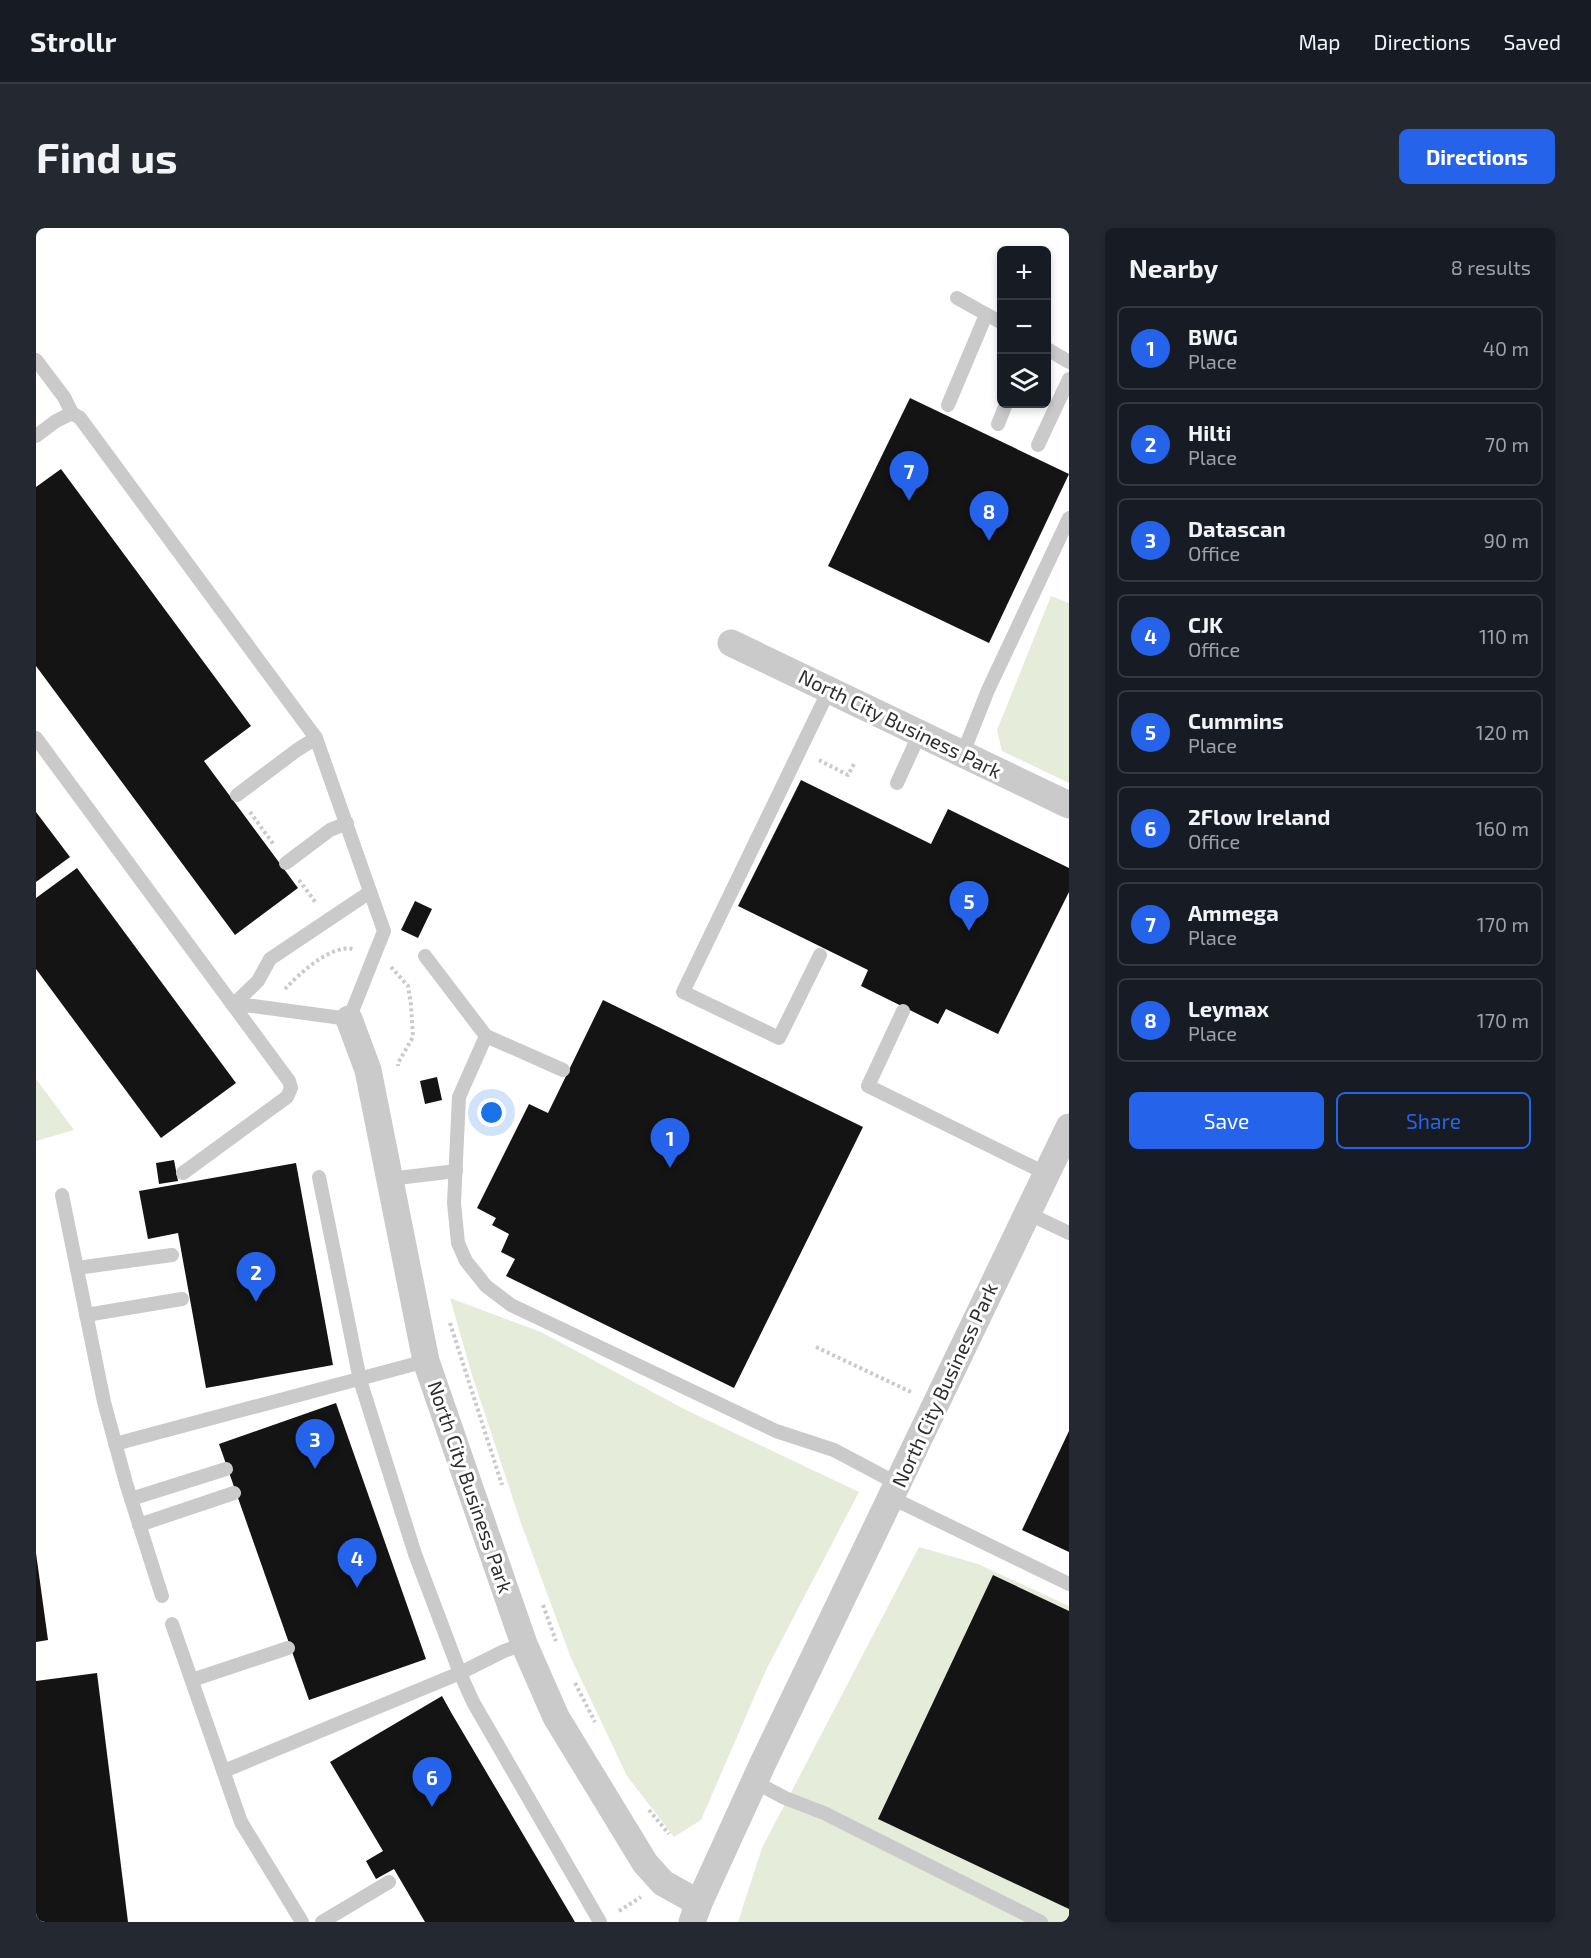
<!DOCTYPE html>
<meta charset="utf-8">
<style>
body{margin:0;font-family:"Exo 2",sans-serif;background:#242831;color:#f1f3f6}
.controls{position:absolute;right:18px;top:18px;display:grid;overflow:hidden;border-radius:9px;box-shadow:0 3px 9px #0003}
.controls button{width:54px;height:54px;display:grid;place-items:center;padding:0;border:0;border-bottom:2px solid #363941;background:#171b24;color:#f1f3f6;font:30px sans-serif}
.you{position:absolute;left:456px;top:885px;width:21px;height:21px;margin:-15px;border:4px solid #fff;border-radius:50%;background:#1a73e8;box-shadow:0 0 0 9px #1a73e833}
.badge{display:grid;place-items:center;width:39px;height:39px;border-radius:50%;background:#2563eb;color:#fff;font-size:20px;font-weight:700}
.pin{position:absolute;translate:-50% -50px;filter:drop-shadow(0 2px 3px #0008)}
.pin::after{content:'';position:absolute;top:32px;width:21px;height:18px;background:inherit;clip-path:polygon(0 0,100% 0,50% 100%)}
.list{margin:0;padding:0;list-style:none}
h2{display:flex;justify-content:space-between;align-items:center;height:78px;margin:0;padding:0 24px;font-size:26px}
h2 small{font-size:20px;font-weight:400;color:#9ea1a6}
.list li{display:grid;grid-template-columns:39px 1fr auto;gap:18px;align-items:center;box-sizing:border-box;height:84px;margin:0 12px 12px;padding:0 12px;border:2px solid #363941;border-radius:9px}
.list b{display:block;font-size:22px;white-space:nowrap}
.list p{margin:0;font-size:20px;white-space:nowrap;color:#9ea1a6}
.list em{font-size:20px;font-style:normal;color:#9ea1a6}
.actions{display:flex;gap:12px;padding:18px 24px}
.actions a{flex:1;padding:14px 0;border:2px solid #2563eb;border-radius:9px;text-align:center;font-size:21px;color:#2563eb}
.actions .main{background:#2563eb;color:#fff}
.icon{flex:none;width:33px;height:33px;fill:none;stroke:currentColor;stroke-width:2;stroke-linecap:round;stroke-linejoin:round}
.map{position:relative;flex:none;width:1033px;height:1694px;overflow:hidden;border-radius:9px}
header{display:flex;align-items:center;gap:36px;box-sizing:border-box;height:84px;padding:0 30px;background:#171b24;border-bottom:2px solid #363941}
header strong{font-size:28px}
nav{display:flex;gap:33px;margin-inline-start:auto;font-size:21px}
.intro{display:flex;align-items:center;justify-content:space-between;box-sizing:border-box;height:144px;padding:0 36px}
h1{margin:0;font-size:42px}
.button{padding:15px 27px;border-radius:9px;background:#2563eb;color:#fff;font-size:21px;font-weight:700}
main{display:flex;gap:36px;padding:0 36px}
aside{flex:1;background:#171b24;border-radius:9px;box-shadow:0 3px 9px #0003}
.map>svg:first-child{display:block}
</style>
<header>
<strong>Strollr</strong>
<nav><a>Map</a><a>Directions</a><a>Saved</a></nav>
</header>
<div class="intro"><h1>Find us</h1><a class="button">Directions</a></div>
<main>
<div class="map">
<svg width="1033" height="1694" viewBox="0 0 1033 1694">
<rect width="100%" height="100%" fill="#fff"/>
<!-- green -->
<g fill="#e6ecda">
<polygon points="1015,368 1033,375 1033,555 966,523 961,502"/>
<polygon points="0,851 38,902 0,913"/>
<polygon points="414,1070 505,1104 650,1182 823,1264 730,1442 665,1592 638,1609 591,1548 535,1430 485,1295 436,1147"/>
<polygon points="883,1319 942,1336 1033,1378 1033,1694 702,1694 726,1620"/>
</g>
<!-- building -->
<g fill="#141414">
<polygon points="874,170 1033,246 953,415 792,338"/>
<polygon points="25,241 215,498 168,533 262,660 199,707 0,438 0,259"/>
<polygon points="765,552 895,616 912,581 1033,640 1033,664 962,806 910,781 902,796 825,758 832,742 702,678"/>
<polygon points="0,584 34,629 0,654"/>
<polygon points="41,640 200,855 125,910 0,741 0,670"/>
<polygon points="379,673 396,681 382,710 365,702"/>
<polygon points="567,772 827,899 698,1160 470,1048 479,1031 465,1024 473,1006 456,997 460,990 441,980 493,876 512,885"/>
<polygon points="401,849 406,872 389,876 384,853"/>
<polygon points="138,932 142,953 123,956 120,935"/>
<polygon points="260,935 297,1137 170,1160 142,1005 112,1011 103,963"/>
<polygon points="300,1175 390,1431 273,1472 183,1216"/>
<polygon points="1033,1203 1033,1324 986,1302"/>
<polygon points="0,1325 12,1412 0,1414"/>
<polygon points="957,1347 1033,1383 1033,1681 842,1591"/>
<polygon points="61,1445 92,1694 0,1694 0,1453"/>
<polygon points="406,1468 416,1486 539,1694 389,1694 358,1641 340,1651 330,1633 347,1623 294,1534"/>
</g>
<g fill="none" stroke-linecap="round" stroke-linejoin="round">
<!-- path -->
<g stroke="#cacaca" stroke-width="4" stroke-dasharray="3 3" stroke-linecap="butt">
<polyline points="783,532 812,547 819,534"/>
<polyline points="214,584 238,617"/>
<polyline points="263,652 280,675"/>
<polyline points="355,739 372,758 375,777 377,809 362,835 362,838"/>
<path d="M249,761C263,746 295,716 317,721"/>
<polyline points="414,1095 466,1257"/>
<polyline points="780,1119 875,1164"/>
<polyline points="507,1377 520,1413"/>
<polyline points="539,1455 559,1494"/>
<polyline points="613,1582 633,1606"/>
<polyline points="583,1683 605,1669"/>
</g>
<!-- service -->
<g stroke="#cacaca" stroke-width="14">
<polyline points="921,70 966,95"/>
<polyline points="1011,121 1033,134"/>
<polyline points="0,132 28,169 36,185"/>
<polyline points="912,177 950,87"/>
<polyline points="962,196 970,176"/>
<polyline points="0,208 20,193 36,185 44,190 280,510 348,703 313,791 217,778 197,777"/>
<polyline points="1002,217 1033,151"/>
<polyline points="0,510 253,853 255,860 251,869 147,945"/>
<polyline points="927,525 952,462 1033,290"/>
<polyline points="861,555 884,505"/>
<polyline points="201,567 261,522 280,510"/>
<polyline points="250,635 294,602 311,595"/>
<polyline points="784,727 743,810 647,764 793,462"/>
<polyline points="389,728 450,808 423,869 418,975 422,1015 430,1033 450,1058 475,1077 740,1203 798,1222 862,1256"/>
<polyline points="197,777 222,753 234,731 334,664"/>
<polyline points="867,783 832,858 1011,946"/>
<polyline points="450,808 527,842"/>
<polyline points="283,949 324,1152 379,1326 424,1445 437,1474 564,1694"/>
<polyline points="353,951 420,943"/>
<polyline points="26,967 68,1174 90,1255 126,1368"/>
<polyline points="991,985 1033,1005"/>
<polyline points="41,1040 136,1027"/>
<polyline points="50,1087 146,1071"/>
<polyline points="79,1216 390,1133"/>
<polyline points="856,1270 1033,1356"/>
<polyline points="95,1271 190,1241"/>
<polyline points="103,1297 198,1265"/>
<polyline points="136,1396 205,1594 266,1694"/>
<polyline points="156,1452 252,1420"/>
<polyline points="188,1543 424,1445 468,1423 488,1416"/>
<polyline points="719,1554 749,1570 788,1585 1005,1694"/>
<polyline points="286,1694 353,1654"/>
</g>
<!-- minor -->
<g stroke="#cacaca" stroke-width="27">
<polyline points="695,415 1033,577"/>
<polyline points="313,791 332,842 390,1133 488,1416 520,1489 609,1635 627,1655 663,1675"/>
<polyline points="656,1694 663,1675 727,1535 1033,899"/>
</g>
</g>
<g text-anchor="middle" stroke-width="6" stroke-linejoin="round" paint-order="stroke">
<!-- street labels -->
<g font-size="20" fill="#2d2d2d" stroke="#fff">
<text transform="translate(864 496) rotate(26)" y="7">North City Business Park</text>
<text transform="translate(909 1157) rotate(-65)" y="7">North City Business Park</text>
<text transform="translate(434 1259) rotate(71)" y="7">North City Business Park</text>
</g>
</g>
</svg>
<div class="controls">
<button>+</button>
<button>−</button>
<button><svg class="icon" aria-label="layers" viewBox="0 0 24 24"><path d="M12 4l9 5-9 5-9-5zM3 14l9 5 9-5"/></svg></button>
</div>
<div class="you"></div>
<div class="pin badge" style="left:634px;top:940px">1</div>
<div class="pin badge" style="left:220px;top:1074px">2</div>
<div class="pin badge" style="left:279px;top:1241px">3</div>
<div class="pin badge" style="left:321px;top:1360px">4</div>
<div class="pin badge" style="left:933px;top:703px">5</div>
<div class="pin badge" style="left:396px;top:1579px">6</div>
<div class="pin badge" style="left:873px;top:273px">7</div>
<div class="pin badge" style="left:953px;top:313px">8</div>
</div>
<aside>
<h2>Nearby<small>8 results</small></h2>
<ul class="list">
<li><span class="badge">1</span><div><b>BWG</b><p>Place</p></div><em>40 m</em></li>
<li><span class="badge">2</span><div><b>Hilti</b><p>Place</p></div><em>70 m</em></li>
<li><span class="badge">3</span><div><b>Datascan</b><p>Office</p></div><em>90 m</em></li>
<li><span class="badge">4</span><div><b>CJK</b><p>Office</p></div><em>110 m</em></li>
<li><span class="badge">5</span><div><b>Cummins</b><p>Place</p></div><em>120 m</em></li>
<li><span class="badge">6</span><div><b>2Flow Ireland</b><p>Office</p></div><em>160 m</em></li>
<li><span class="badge">7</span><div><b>Ammega</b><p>Place</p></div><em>170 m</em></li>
<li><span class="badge">8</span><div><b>Leymax</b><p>Place</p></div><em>170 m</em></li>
</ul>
<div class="actions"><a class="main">Save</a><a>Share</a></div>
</aside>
</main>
